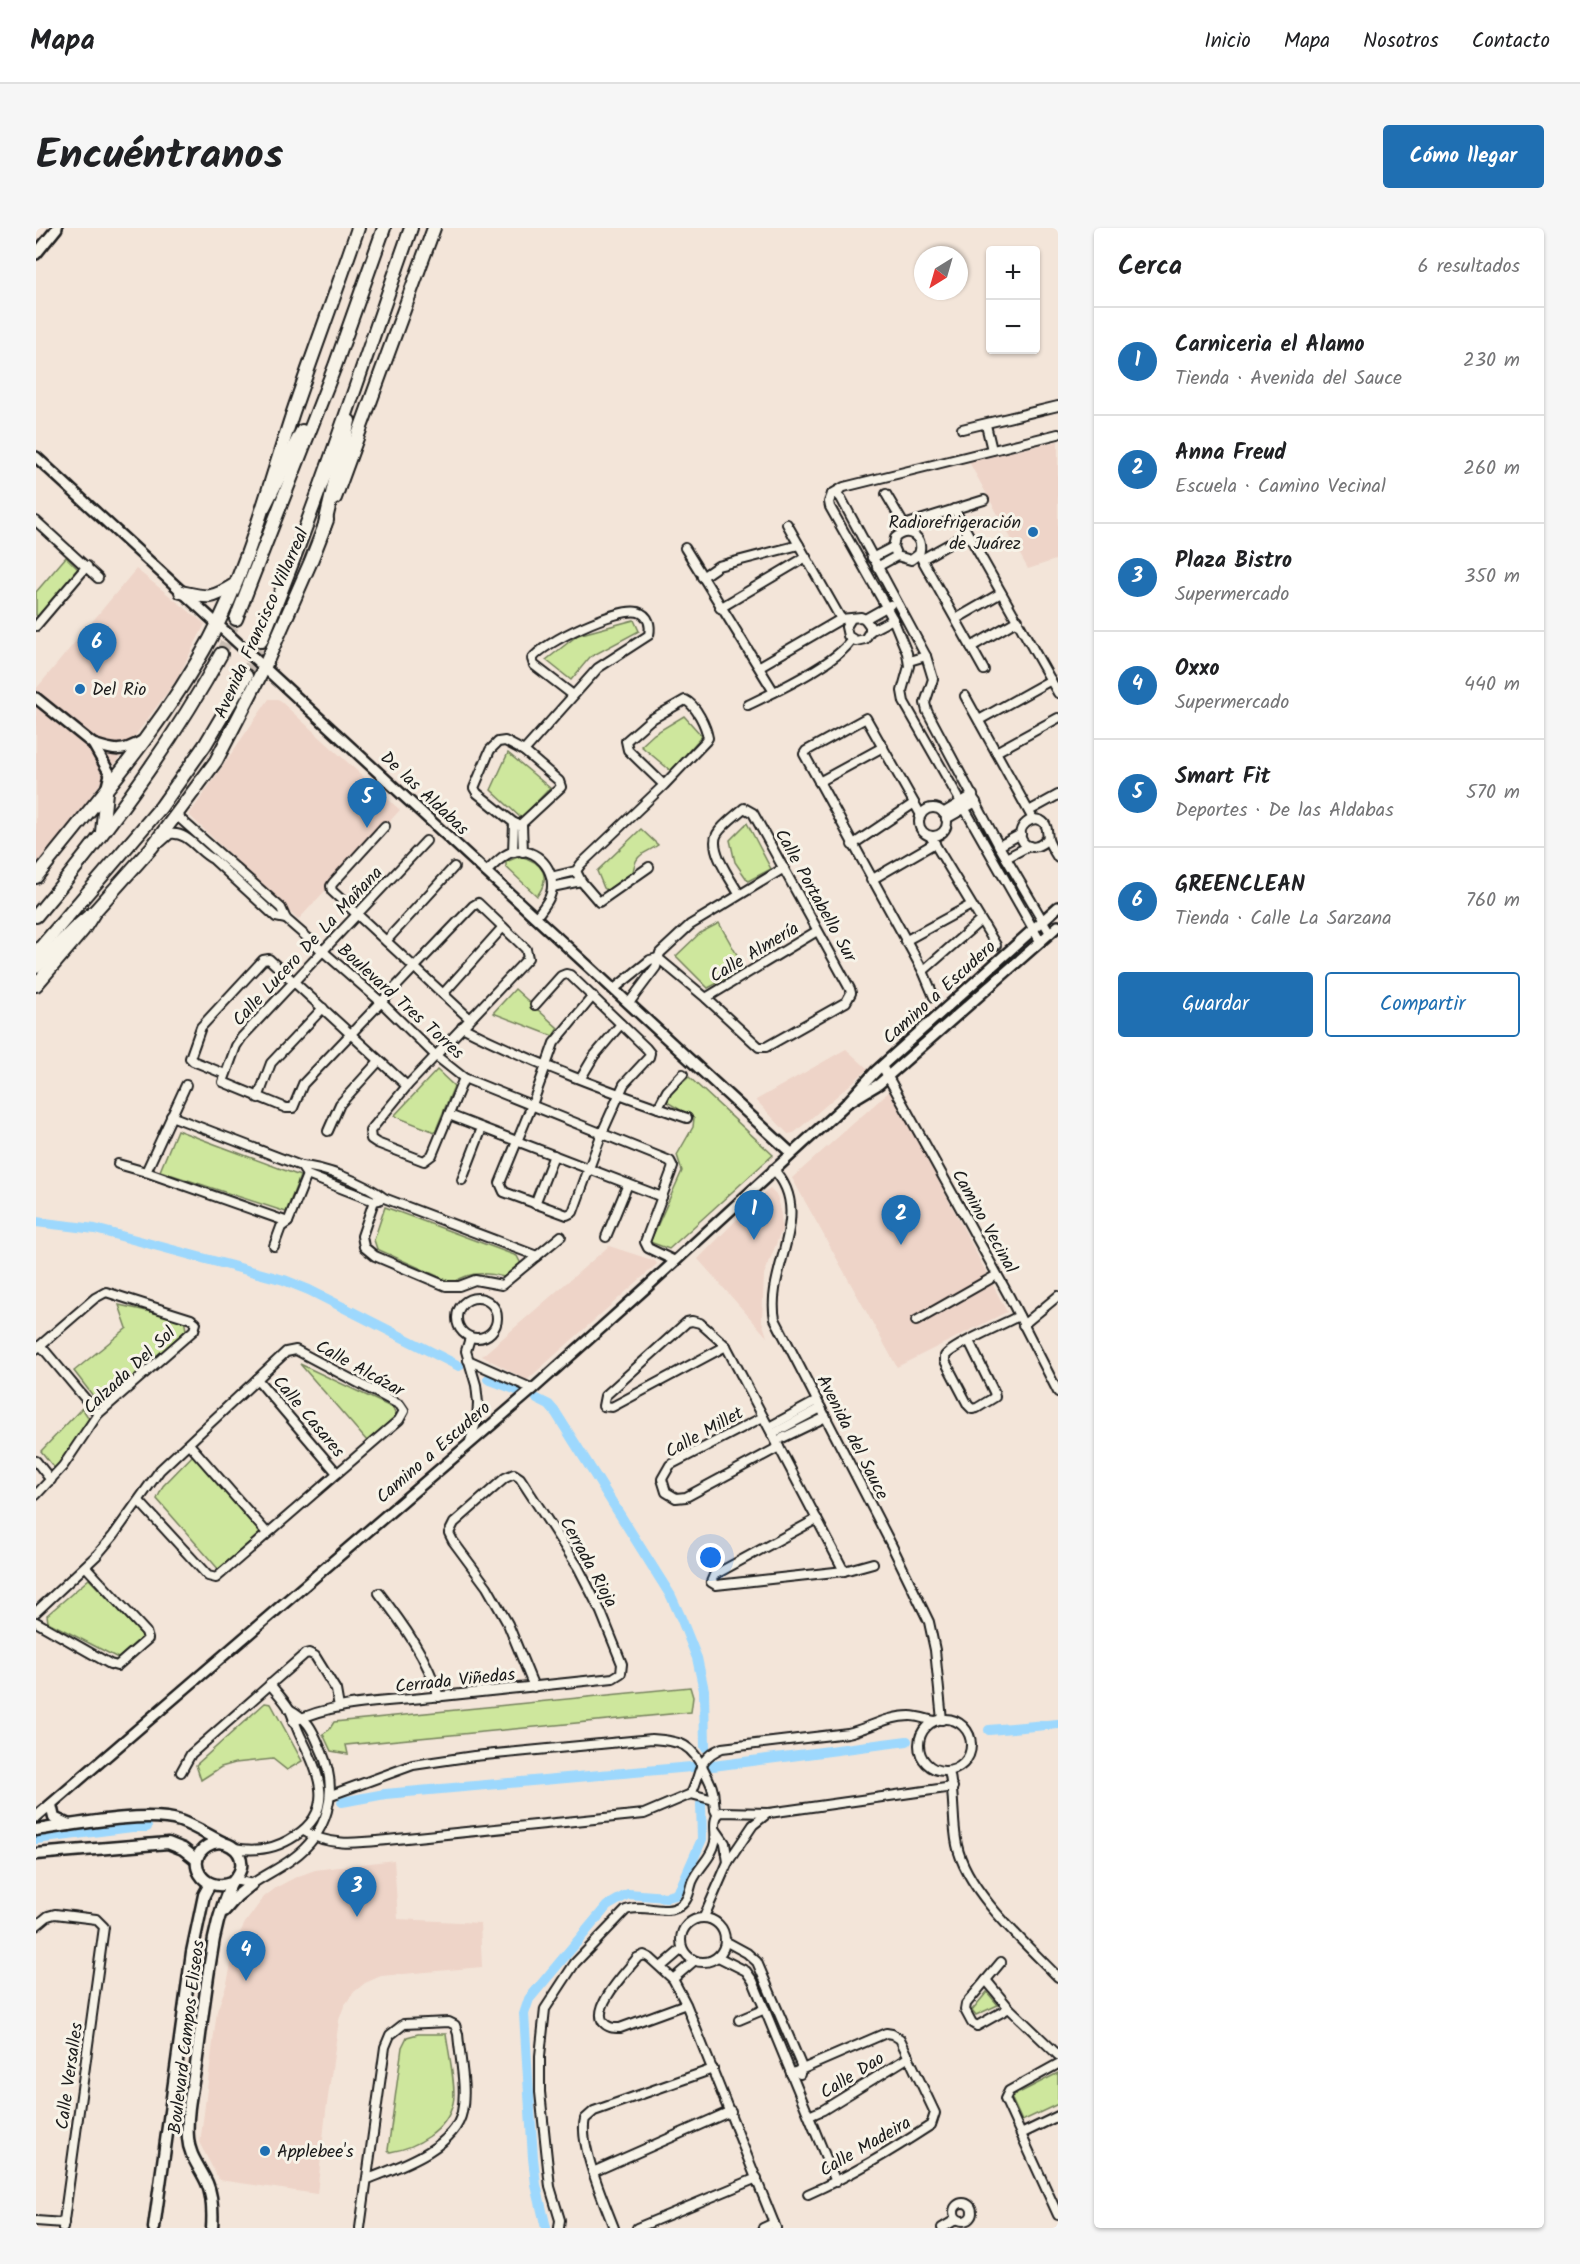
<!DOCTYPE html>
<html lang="es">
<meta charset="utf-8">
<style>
body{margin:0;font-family:Kalam,sans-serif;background:#f6f6f6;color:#202124}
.controls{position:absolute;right:18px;top:18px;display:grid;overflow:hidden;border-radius:6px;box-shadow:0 2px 4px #0004}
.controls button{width:54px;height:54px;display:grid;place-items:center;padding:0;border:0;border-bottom:2px solid #e0e0e0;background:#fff;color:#202124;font:30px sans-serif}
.compass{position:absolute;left:878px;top:18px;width:54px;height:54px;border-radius:50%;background:#fff;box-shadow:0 2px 4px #0004;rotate:217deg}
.you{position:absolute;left:675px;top:1330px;width:21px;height:21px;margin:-15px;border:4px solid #fff;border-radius:50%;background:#1a73e8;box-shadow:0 0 0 9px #1a73e833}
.badge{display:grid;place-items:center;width:39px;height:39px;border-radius:50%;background:#1f6fb2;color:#fff;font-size:20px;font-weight:700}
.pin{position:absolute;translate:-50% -50px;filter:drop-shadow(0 2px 3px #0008)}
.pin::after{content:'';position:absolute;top:32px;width:21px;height:18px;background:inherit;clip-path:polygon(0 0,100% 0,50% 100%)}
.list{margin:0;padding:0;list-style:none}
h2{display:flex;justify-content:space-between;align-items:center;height:78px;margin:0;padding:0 24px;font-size:26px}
h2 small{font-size:20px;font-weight:400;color:#757577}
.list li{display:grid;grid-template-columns:39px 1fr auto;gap:18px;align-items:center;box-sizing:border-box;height:108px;padding:0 24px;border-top:2px solid #e0e0e0}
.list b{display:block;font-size:22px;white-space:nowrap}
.list p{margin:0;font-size:20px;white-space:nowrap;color:#757577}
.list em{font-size:20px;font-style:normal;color:#757577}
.actions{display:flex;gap:12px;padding:18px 24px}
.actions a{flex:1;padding:14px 0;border:2px solid #1f6fb2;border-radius:6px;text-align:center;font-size:21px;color:#1f6fb2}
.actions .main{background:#1f6fb2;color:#fff}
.map{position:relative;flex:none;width:1022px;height:2000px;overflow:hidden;border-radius:6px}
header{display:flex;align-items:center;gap:36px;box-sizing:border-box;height:84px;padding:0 30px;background:#fff;border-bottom:2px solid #e0e0e0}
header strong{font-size:28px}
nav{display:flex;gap:33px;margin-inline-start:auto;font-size:21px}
.intro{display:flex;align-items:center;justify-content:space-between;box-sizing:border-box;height:144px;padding:0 36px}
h1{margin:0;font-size:42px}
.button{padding:15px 27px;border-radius:6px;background:#1f6fb2;color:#fff;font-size:21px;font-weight:700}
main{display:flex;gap:36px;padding:0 36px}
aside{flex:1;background:#fff;border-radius:6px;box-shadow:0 2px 4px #0004}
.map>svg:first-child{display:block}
</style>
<header>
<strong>Mapa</strong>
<nav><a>Inicio</a><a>Mapa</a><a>Nosotros</a><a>Contacto</a></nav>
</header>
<div class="intro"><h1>Encuéntranos</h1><a class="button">Cómo llegar</a></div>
<main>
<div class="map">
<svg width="1022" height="2000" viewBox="0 0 1022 2000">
<rect width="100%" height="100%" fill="#f3e5d9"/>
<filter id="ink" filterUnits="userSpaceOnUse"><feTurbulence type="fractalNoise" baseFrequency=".0167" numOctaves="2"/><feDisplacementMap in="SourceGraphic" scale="12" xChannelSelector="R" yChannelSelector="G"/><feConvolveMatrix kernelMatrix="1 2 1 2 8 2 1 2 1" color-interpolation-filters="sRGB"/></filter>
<g filter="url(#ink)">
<!-- built -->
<g fill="#eed4c8">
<polygon points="1022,213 1022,331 992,341 933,234"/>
<polygon points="100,341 169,396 141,451 44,583 0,636 0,461"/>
<polygon points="233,471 242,471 364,582 262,692 153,587"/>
<polygon points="810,821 832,841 758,905 752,906 720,872"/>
<polygon points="855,862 971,1084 861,1139 756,950"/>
<polygon points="734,961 741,968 744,978 746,1001 728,1047 726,1093 731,1109 662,1031 725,967"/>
<polygon points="573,1018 619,1033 621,1036 491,1152 446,1128"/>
<polygon points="358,1632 362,1691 444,1695 446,1739 345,1748 329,1755 318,1764 308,1778 303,1792 290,1883 281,1966 183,1952 164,1916 181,1783 191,1755 200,1713 209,1695 228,1669 241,1659 260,1649 279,1642"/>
</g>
<!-- green -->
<g fill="#cee79d" stroke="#75825c" stroke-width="1.5">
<polygon points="30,329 44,343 5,391 0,387 0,364"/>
<polygon points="598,392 603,403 554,429 535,452 510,432 542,407"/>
<polygon points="648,488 666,508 635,543 605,518 618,506"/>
<polygon points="472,525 514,560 485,590 455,562"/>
<polygon points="711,595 735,641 712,653 699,634 694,612"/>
<path d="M605,601L622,617C608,627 600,624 597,644L571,662L568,660L561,643Z"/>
<path d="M484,628C506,634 516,648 501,668L470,639V634Z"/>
<polygon points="683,695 709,741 672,760 640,728 664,705"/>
<polygon points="479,761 522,800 517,808 457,785"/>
<polygon points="401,842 418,858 399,904 358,888"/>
<polygon points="653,849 737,927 633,1021 614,1014 646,943 641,927 657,899 658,890 631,874 634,866"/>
<polygon points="141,902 264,948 250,984 124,943"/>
<path d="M349,979L481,1028L485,1036L468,1049C450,1044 432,1043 417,1055L341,1021L338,1012Z"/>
<polygon points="83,1077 148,1091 150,1102 68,1176 64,1177 38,1143 91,1100"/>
<polygon points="264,1136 357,1180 361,1189 331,1213"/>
<polygon points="46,1180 54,1192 20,1242 5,1223"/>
<polygon points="160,1224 228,1305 184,1343 121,1271 127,1258"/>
<polygon points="53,1351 107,1408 82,1430 12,1394 11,1387"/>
<polygon points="654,1459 657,1469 655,1484 310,1517 312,1526 295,1523 287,1506 293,1502 298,1494"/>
<polygon points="229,1475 235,1476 266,1533 251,1542 237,1531 199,1535 185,1539 165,1552 160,1537"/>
<polygon points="951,1764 962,1777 940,1787 936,1782"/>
<path d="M382,1806H410C412,1822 421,1861 417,1875C411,1903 380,1920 354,1924L352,1922L366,1819L371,1809Z"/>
<polygon points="1022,1845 1022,1876 986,1893 975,1869"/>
</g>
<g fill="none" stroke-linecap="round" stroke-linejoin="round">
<!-- canal -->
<g stroke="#9dd8fd" stroke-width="10">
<polyline points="0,994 59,1001 248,1052 273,1062 423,1138"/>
<polyline points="452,1151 484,1163"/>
<polyline points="501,1171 513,1177 520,1185 635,1368 645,1390 661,1430 668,1462 669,1519"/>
<polyline points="953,1502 1022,1496"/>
<polyline points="677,1538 871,1513"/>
<polyline points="306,1574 349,1566 655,1539"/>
<polyline points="0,1611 96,1599 111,1599"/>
<polyline points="510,2000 500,1957 497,1930 488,1786 493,1771 571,1678 592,1666 630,1669 639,1667 644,1661 666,1611 665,1576"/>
</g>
<!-- trunk-tunnel -->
<g stroke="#c8bdb3" stroke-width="12" stroke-dasharray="12 6" stroke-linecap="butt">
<polyline points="185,426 200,391"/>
<polyline points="210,448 225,413"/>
</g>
<!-- minor casing -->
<g stroke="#1c1c1c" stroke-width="12">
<g id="minor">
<polyline points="950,197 956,222"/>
<polyline points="926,201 1022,178"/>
<polyline points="796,266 808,259 1022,206"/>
<polyline points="850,266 870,300"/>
<polyline points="918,281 1022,465"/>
<polyline points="0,293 62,350"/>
<polyline points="751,296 805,391"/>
<polyline points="868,297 948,272"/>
<polyline points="649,320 738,464"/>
<path d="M883,326L875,332L861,328L857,319L859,310C872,298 889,309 883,326L948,442"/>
<polyline points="836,330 857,319"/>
<polyline points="886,331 931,306"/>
<polyline points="841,339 861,328"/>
<polyline points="666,349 682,338 763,317"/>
<polyline points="684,380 770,329"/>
<polyline points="829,391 854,377"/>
<polyline points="920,391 965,365"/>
<polyline points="0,398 51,338"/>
<polyline points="834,403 857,391"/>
<polyline points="935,419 982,392"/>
<polyline points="873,433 890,428"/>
<polyline points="724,438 805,391 825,389 829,391 834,398 834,403 829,411 820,413 812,408 810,399 815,391"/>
<polyline points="929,468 997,591"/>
<path d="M712,477C737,465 803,434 816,411"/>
<polyline points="943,492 1015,452"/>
<polygon points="469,513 488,523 523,553 525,559 484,597 478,595 441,565 438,560 454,522 462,514"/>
<path d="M488,523L562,440L613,407C615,398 613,387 602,384C583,379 507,414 496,431L498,437L537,467"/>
<polyline points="960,524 1022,490"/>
<polyline points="783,554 847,519"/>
<circle cx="897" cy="594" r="14"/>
<polyline points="993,583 1022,567"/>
<polyline points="907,585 937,567"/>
<polyline points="140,587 245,680 250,691 345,774 399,827 428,850 634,933 637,939 609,1014 612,1020 639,1033"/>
<polyline points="885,587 830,490 770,523 768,526 887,743 898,769"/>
<polyline points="910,591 940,574"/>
<polyline points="486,596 487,624"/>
<polyline points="349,598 297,655 295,658 296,663 434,791"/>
<polyline points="894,608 960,717"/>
<path d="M1011,611C1005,618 995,623 987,614C977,600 998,583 1009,596C1013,602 1010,608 1013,614C1015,619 1019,625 1022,630"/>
<polyline points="390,613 206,809 200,818 187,854 250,880 257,880 267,856 437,678 442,675 490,721 492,730 371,858 334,903 335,911 341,915 388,933 396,927 428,850"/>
<path d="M125,614L134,606C152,603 162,624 177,631L240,689L250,691"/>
<polyline points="816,617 877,576"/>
<polyline points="963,618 985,606"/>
<polyline points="477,624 478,595"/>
<polyline points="970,630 993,618"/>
<polyline points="540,643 545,653 563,674 613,639"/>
<path d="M450,644C458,637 467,626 477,624C501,618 521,643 515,665C513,674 505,682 500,689"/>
<path d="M515,649L540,643L545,636L628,557L670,513L672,510C670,498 660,477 649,472L614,492L590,513L592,522L628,557"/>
<polyline points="835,652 899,615"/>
<polyline points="516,659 545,653"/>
<polyline points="350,713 418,639"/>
<polyline points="869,713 935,677"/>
<polyline points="1004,713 868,474 866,463 873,438 871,425 857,391 794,279 793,274 796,266 801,266 805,270 890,428 897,451 889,475 891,483 963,618 1014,705"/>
<path d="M622,730L670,770L723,819H730L810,774L815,765L814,761L717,585L708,580C699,588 687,596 681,606C672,621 696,653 703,666"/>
<polyline points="887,743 944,693"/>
<polyline points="578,761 614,732 622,730"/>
<polyline points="407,766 467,699"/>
<polyline points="670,770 781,703"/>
<polyline points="593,775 620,739 624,725 654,697 748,640"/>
<polyline points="499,777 525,748 530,746 534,747 610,820 614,825 613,829 588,856 566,905 537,984 531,987 468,964 464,955 496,877 518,815 557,768"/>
<path d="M426,799C498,836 575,864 651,890"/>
<polyline points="846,838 974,1070 1022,1164"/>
<polyline points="189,846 157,833 154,830 165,799 227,732 233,731 371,858"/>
<polyline points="545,850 558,828 585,796"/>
<polyline points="222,870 235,835 287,780"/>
<polyline points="622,880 631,863 647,846"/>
<polyline points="413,887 626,969"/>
<path d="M135,888L265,938C288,939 329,955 348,970L501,1028"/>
<polyline points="292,903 304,876 343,833"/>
<polyline points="82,936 110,944 252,994"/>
<polyline points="265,938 271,947 338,973 343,972"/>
<path d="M737,941C780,985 729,1041 739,1091L855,1316L893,1394L899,1422L906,1492"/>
<polyline points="110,944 150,857"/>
<polyline points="426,952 446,900"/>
<polyline points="338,973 326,1008 328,1019 339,1028 410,1058 423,1058 439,1052 466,1057 525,1008"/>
<polyline points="499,976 518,927"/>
<polyline points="570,1009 592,956"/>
<polyline points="238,1018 245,999 252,994 271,947"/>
<circle cx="441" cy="1090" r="20"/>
<polygon points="656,1093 664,1095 690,1118 576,1179 567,1178 569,1168 651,1094"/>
<polyline points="880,1093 961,1047"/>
<polyline points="987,1097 1022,1068"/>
<polyline points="434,1110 430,1123 440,1157 442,1175 441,1192 434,1213"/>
<path d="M933,1113L958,1164L959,1169L941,1180L936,1181L932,1177L909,1133V1128C918,1117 967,1096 983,1088"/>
<polyline points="5,1118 62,1186"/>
<polyline points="690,1118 808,1343"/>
<polyline points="0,1121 59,1070 70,1064 155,1091 160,1095 158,1102 62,1186 27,1238 0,1267"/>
<polyline points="432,1132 497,1161"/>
<polyline points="221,1151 301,1245"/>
<polyline points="727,1189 634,1237 626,1251 630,1264 640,1270 650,1269 743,1219"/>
<polyline points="733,1199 781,1173"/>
<polyline points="736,1206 785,1180"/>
<polyline points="740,1213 790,1189"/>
<polyline points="153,1216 231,1305"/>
<polyline points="0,1233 15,1252"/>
<polyline points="781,1291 678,1347 675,1354 680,1357 808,1343 837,1335"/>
<path d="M343,1365C367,1396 392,1431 403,1469"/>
<polyline points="0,1384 61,1327 77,1308 124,1242 250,1124 260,1122 364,1177 368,1183 363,1192 180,1350 172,1348 103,1273"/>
<polyline points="0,1394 74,1436 81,1438 112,1411 110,1404 50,1339"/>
<circle cx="909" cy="1517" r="26"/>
<path d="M257,1494C300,1473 351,1474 397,1469C457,1463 517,1456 577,1450L585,1445L586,1436L565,1384L542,1339L484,1250L478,1246L469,1250L418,1295L413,1305L417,1313L451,1359L472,1396L498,1459"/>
<path d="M913,1543C919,1568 916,1593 921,1617C930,1663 990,1716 1022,1749"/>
<polyline points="145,1544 155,1526 269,1426 273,1425 279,1428 300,1462 303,1479"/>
<path d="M655,1566C666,1545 660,1531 686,1520L812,1505C833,1500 852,1488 874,1488C881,1488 890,1491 898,1493"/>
<path d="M295,1567L377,1537L438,1528L616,1511C645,1513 656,1516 669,1544C674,1554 678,1561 678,1572"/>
<polyline points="680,1602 689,1615 692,1634"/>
<path d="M268,1603C294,1619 321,1615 351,1612L608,1586L655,1566L678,1572L679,1582L681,1586"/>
<path d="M198,1620C221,1624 240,1621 259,1608C300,1582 283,1546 266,1511C261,1502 258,1491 254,1482C249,1473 240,1464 234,1456"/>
<path d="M199,1652L216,1656C229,1647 244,1640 256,1631C292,1605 303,1565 286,1524C277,1504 274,1492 253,1481"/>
<polyline points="668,1689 692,1634 717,1597 732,1585"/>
<circle cx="667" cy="1712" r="22"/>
<polyline points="0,1698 12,1688 19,1686 60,1691 68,1699 27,2000"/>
<polyline points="689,1713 711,1725 721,1734 765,1837 764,1846"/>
<polyline points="682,1729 710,1743 717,1753 800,1954"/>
<polyline points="965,1734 930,1776 929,1782 936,1795 941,1798 973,1780"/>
<polyline points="625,1739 646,1721"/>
<polyline points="637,1751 658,1733"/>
<polyline points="950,1752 973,1780 1022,1827"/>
<path d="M650,1776L584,1800C577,1800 572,1800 567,1794C556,1778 591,1743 601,1730L608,1727L614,1730L637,1751L650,1776L740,2000"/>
<polyline points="703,1792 729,1781"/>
<polyline points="1022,1836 973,1863 969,1871 1022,1987"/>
<path d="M755,1846L850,1805L856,1806L864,1811L899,1885L895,1897C855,1923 816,1947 772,1966"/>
<polyline points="773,1888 787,1882 873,1829"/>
<polyline points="985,1906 1022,1888"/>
<polyline points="557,1944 695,1883"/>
<circle cx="927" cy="1984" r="9"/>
<polyline points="0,1993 28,1995"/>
<path d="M324,2000L349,1819L354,1807L368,1796L413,1794L419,1797L422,1806C424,1831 431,1860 426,1884C419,1920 362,1939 332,1951"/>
<path d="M523,2000L524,1992L514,1959L504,1864V1828L509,1781L539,1735L590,1682C607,1675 629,1688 644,1678C653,1672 653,1663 656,1654C662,1639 676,1630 679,1614C681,1604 675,1590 685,1584L733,1585L917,1559"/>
<path d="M578,2000C569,1976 542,1915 549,1891L558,1883L677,1841"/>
<polyline points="601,2000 721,1950"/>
<polyline points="727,2000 738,1995"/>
<polyline points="906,2000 921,1991"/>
</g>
</g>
<!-- tertiary casing -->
<g stroke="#1c1c1c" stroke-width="14">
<g id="tertiary">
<polyline points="0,26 21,0"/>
<polyline points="0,229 755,925"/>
<polyline points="0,470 57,516 74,546 71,558"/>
<path d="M57,516C79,523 85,525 106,513"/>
<polyline points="813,874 843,856 1022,698"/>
<polyline points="0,1589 497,1161 612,1058 809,877 840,843 1022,679"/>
</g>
</g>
<!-- secondary casing -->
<g stroke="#1c1c1c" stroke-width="15">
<g id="secondary">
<polyline points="15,1577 18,1590 33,1597"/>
<path d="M0,1602C36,1597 112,1582 144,1593C158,1598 172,1607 186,1614"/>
<polyline points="0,1626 132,1615 147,1621 161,1632"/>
<polyline points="188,1683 201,1668 216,1656"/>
<polyline points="118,2000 156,1724 168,1667 174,1656"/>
<path d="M176,2000C177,1985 177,1969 171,1955C164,1939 153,1928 152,1910C150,1886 156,1861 160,1837C165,1801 169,1765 175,1729C178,1705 185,1680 194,1658C197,1651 204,1648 205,1639C208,1621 187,1608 171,1618C148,1632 167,1666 195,1655"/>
</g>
</g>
<!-- primary casing -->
<g stroke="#1c1c1c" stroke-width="16">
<g id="primary">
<polyline points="299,270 398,0"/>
<path d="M145,364C172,370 174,372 198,357"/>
<path d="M0,649C62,571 126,499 174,411C212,340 232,260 257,184C278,123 301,62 322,0"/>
<polyline points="0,757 47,702 59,683 116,619 180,533 228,440 275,333 291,292"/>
</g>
</g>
<!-- trunk casing -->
<g stroke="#1c1c1c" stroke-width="16">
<g id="trunk">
<polyline points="228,279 266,203"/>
<polyline points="288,300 313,193"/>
<polyline points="200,391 299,138 348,0"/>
<path d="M225,413C281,278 326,138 375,0"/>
<polyline points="66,604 70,564"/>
<path d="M0,688C69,606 134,519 185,426"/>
<polyline points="0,725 125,579 169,517 210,448"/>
<polyline points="0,739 39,700 59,683"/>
</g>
</g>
<!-- minor -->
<use href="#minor" stroke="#f7f3e8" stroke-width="8"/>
<!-- tertiary -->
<use href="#tertiary" stroke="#f7f3e8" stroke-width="9"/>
<!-- secondary -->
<use href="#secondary" stroke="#f7f3e8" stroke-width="10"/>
<!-- primary -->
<use href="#primary" stroke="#f7f3e8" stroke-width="12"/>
<!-- trunk -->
<use href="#trunk" stroke="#f7f3e8" stroke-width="12"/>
</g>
</g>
<!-- markers -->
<g fill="#1f6fb2" stroke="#f7f3e8" stroke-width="2">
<circle cx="997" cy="304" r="6"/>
<circle cx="44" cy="461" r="6"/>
<circle cx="229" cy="1923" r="6"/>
</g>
<g text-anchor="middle" stroke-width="6" stroke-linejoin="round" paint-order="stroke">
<!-- poi labels -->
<g font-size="18" fill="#1c1c1c" stroke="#f7f3e8" text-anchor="start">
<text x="985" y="300" text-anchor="end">Radiorefrigeración<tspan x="985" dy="21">de Juárez</tspan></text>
<text x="56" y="467">Del Rio</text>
<text x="241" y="1929">Applebee's</text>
</g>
<!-- street labels -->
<g font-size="18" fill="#1c1c1c" stroke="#f7f3e8">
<text transform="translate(225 395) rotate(-66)" y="6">Avenida Francisco Villarreal</text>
<text transform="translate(389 565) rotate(43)" y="6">De las Aldabas</text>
<text transform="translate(780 667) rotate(61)" y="6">Calle Portabello Sur</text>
<text transform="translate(271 718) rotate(-47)" y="6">Calle Lucero De La Mañana</text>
<text transform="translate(718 724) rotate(-31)" y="6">Calle Almería</text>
<text transform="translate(903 764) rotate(-42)" y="6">Camino a Escudero</text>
<text transform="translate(365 773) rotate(42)" y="6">Boulevard Tres Torres</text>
<text transform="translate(949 993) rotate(61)" y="6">Camino Vecinal</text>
<text transform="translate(324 1140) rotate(29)" y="6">Calle Alcázar</text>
<text transform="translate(93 1142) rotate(-43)" y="6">Calzada Del Sol</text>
<text transform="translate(273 1188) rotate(50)" y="6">Calle Casares</text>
<text transform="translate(668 1204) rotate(-29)" y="6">Calle Millet</text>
<text transform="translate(817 1209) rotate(63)" y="6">Avenida del Sauce</text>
<text transform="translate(397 1224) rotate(-41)" y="6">Camino a Escudero</text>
<text transform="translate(553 1334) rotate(61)" y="6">Cerrada Rioja</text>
<text transform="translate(419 1452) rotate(-6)" y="6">Cerrada Viñedas</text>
<text transform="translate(150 1809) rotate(-83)" y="6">Boulevard Campos Eliseos</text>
<text transform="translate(816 1847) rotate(-32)" y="6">Calle Dao</text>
<text transform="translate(33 1848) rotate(-82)" y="6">Calle Versalles</text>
<text transform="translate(829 1918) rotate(-30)" y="6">Calle Madeira</text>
</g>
</g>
</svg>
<div class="controls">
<button>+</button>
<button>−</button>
</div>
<svg class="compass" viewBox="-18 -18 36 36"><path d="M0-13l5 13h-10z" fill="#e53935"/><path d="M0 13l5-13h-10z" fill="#757577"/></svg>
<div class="you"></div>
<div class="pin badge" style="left:718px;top:1012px">1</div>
<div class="pin badge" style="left:865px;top:1017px">2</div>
<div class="pin badge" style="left:321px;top:1689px">3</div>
<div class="pin badge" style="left:210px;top:1753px">4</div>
<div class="pin badge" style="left:331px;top:600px">5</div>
<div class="pin badge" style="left:61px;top:445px">6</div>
</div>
<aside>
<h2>Cerca<small>6 resultados</small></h2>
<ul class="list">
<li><span class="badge">1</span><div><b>Carniceria el Alamo</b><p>Tienda · Avenida del Sauce</p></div><em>230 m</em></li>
<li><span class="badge">2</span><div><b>Anna Freud</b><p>Escuela · Camino Vecinal</p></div><em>260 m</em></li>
<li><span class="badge">3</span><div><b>Plaza Bistro</b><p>Supermercado</p></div><em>350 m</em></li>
<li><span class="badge">4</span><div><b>Oxxo</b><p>Supermercado</p></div><em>440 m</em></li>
<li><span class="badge">5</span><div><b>Smart Fit</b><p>Deportes · De las Aldabas</p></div><em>570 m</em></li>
<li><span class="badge">6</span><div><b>GREENCLEAN</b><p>Tienda · Calle La Sarzana</p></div><em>760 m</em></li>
</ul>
<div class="actions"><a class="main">Guardar</a><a>Compartir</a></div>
</aside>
</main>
